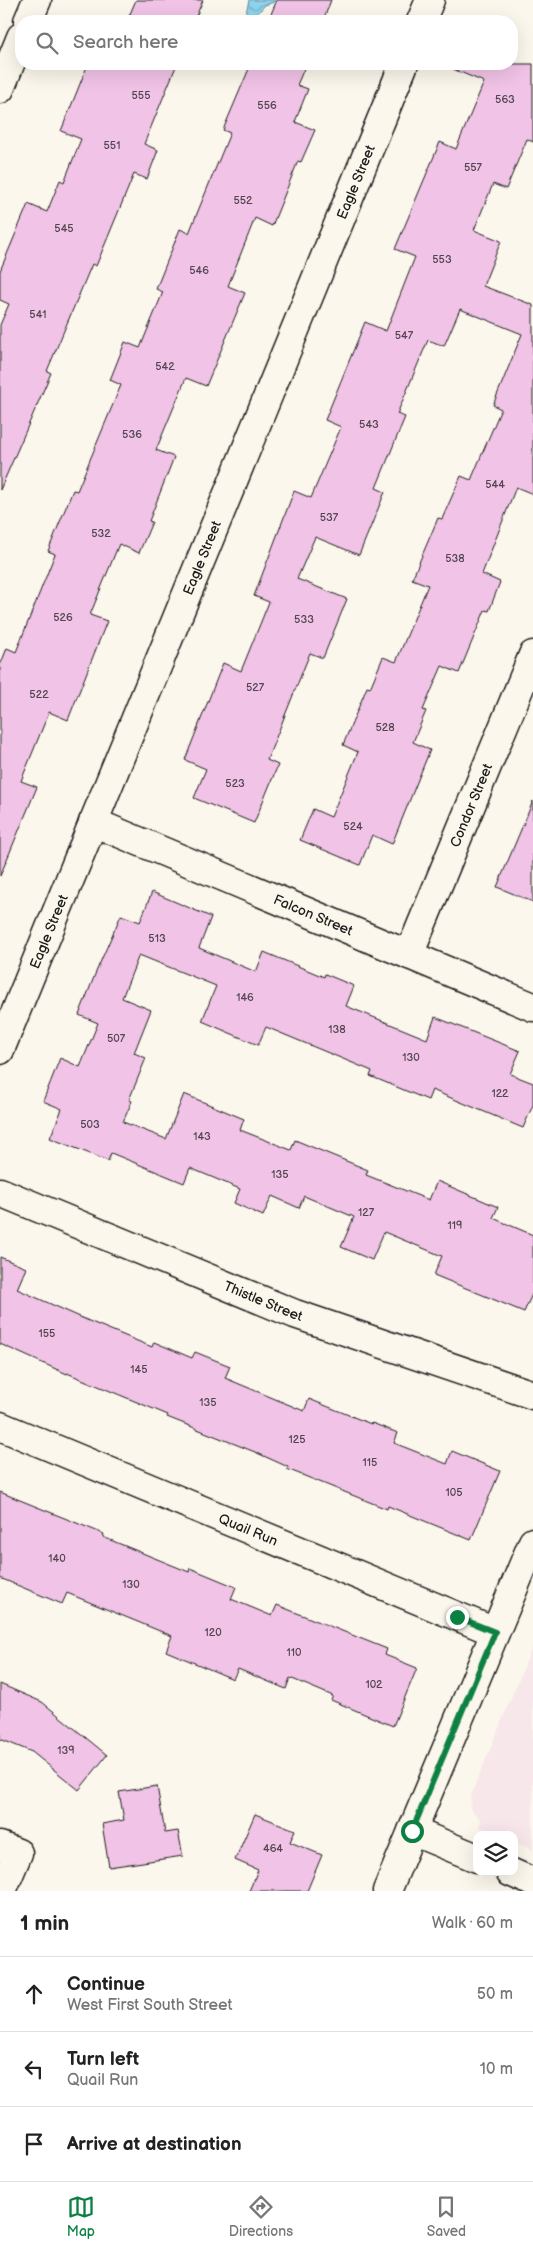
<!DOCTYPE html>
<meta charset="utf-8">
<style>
body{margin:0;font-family:"Balsamiq Sans",sans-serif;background:#f6f6f6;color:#222}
.controls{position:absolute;right:15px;bottom:15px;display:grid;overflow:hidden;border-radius:10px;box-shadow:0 5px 20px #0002}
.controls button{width:45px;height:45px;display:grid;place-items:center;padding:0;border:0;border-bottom:1px solid #e0e0e0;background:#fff;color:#222;font:25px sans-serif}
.stop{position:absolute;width:15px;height:15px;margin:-11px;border:4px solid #0b8043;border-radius:50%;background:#fff}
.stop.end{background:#0b8043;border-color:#fff;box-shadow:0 1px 5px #0008}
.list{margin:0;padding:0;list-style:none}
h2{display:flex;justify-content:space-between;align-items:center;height:65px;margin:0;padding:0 20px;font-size:21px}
h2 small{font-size:16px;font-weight:400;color:#767676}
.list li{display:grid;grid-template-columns:32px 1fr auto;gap:15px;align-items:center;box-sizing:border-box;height:75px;padding:0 20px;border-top:1px solid #e0e0e0}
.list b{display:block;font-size:19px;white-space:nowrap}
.list p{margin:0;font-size:16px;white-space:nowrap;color:#767676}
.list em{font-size:16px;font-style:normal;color:#767676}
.icon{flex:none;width:28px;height:28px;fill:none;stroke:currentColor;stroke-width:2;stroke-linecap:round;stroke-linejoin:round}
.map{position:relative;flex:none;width:533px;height:1891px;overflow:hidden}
.search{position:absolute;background:#fff;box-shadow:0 5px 20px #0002;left:15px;right:15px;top:15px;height:55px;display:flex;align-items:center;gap:12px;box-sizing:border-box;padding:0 18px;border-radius:20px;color:#767676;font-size:19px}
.sheet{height:290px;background:#fff}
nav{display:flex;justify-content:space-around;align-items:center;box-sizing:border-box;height:70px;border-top:1px solid #e0e0e0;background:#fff;font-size:14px;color:#767676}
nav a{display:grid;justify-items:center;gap:2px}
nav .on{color:#0b8043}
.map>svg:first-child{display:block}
</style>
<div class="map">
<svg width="533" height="1891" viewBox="0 0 533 1891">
<defs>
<pattern id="water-waves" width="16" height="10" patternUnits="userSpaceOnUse" patternTransform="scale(1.25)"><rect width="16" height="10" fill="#8ed4ef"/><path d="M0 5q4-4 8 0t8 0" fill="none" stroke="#7ab5cc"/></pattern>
</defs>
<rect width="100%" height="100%" fill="#fbf7ec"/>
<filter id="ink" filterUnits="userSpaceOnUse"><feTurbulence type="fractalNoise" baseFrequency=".02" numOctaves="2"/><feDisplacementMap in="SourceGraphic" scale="10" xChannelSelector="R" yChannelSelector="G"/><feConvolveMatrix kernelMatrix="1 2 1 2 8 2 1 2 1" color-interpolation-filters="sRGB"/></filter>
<g filter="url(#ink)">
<!-- built -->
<polygon fill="#f8e7ea" points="533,1645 533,1850 514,1842 514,1835 498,1835 479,1827 481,1820 470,1809 471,1795"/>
<!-- water -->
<polygon fill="url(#water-waves)" stroke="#608a9b" points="249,0 280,0 265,5 254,17 246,13"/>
<!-- building -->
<g fill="#f1c3e7" stroke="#1c1c1c">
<polygon points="136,0 203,0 194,21 127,21"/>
<polygon points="277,0 331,0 323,21 268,21"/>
<polygon points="88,64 177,64 144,144 158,150 147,179 134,174 96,266 92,264 47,371 51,373 0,490 0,325 9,304 0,300 0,271 28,204 47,212 60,180 64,182 81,139 61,131"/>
<polygon points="251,64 306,64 297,85 308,89 295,122 315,130 301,162 298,161 272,226 255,218 228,286 245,293 206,386 186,378 156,450 174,457 149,521 152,522 139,553 119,544 90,615 107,621 68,720 49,712 21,781 37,787 0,876 0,666 7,648 16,652 55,554 48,551 73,490 77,491 121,385 110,380 125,342 140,348 163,292 156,289 180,229 189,233 230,133 223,130"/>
<polygon points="441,64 533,64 533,142 527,139 506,189 493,184 474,230 501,241 483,286 533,305 533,494 516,487 482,574 500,582 489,611 485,610 459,673 442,666 423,710 426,711 413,742 430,750 392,844 372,835 360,865 300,840 313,809 331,817 358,752 343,745 367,687 370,688 383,657 396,662 428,585 412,579 438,518 442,519 461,476 471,480 501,409 493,405 522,334 460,309 444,346 428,340 397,414 405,417 376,488 385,492 359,555 315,537 297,579 347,599 323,658 310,653 267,760 278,765 254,823 194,798 206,769 185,760 223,663 241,671 269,602 254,596 294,491 311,498 341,427 325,420 365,322 386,331 415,257 395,249 440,142 456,149 484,82"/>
<polygon points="533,801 533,902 497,887"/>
<polygon points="152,892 211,917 199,948 256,972 264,952 324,977 325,974 354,986 346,1006 427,1039 435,1017 520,1051 510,1074 533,1083 533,1105 523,1128 432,1090 428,1100 370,1076 372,1071 266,1027 258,1045 202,1021 216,986 139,955 122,998 151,1010 134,1053 146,1058 129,1100 132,1101 123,1122 166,1139 184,1094 244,1119 240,1130 291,1150 295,1140 368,1170 366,1175 429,1200 437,1181 498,1207 493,1218 533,1235 533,1292 524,1312 434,1275 442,1256 384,1232 372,1260 341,1247 354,1217 304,1196 299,1208 272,1196 263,1216 234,1203 240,1189 190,1168 184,1183 111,1153 108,1161 50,1138 62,1109 43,1101 60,1058 80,1067 98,1023 79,1015 96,972 121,915 140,922"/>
<polygon points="0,1257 26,1268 17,1289 89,1321 152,1347 154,1342 192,1358 195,1352 230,1366 225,1378 304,1411 309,1399 371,1424 372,1423 398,1433 394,1443 447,1464 452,1451 500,1471 471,1540 388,1506 387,1509 287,1469 288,1467 255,1452 167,1417 168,1415 67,1373 67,1374 0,1344"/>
<polygon points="0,1492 104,1534 103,1537 189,1572 190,1568 236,1587 231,1599 272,1616 277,1605 387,1649 385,1655 417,1668 393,1726 331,1700 333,1696 290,1678 286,1689 238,1669 233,1679 166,1651 172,1636 67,1593 62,1604 0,1578"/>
<polygon points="0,1684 42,1702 107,1755 79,1790 32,1752 0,1739"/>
<polygon points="157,1786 165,1833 178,1831 183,1856 109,1867 102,1824 124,1820 119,1792"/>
<polygon points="255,1814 295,1830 290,1842 322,1855 307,1891 249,1891 258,1870 235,1860"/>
</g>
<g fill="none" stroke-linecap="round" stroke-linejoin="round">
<!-- minor casing -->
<g stroke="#1c1c1c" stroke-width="31">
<g id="minor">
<polyline points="28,21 37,0"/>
<polyline points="421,21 430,0"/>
<polyline points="0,89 21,37"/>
<path id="s1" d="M93,822L533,1007"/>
<path id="s2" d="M409,955L533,655"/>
<path id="s3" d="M0,1050L404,64"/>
<path id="s4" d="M0,1426L495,1632"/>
<polyline points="412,1831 477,1858"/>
<polyline points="0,1846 18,1853 2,1891"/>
<polyline points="510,1872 533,1882"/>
<polyline points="387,1891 533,1542"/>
</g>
</g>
<!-- tertiary casing -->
<g stroke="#1c1c1c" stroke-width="31">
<g id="tertiary">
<path id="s5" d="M0,1192L295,1314L533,1395"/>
</g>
</g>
<!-- minor -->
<use href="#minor" stroke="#fbf7ec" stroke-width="28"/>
<!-- tertiary -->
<use href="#tertiary" stroke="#fbf7ec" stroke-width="28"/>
</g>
</g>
<g fill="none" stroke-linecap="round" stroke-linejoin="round" filter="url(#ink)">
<!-- route -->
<polyline stroke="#0b8043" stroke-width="6" points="412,1831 495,1632 457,1617"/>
</g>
<g text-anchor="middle" stroke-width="5" stroke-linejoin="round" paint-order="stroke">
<!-- number labels -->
<g font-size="11" fill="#51464f">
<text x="141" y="99">555</text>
<text x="505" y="103">563</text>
<text x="267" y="109">556</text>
<text x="112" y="149">551</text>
<text x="473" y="171">557</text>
<text x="243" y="204">552</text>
<text x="64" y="232">545</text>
<text x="442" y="263">553</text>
<text x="199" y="274">546</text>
<text x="38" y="318">541</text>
<text x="404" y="339">547</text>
<text x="165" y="370">542</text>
<text x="369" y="428">543</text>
<text x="132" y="438">536</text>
<text x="495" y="488">544</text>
<text x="329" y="521">537</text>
<text x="101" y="537">532</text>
<text x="455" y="562">538</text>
<text x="63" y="621">526</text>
<text x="304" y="623">533</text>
<text x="255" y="691">527</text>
<text x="39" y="698">522</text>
<text x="385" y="731">528</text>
<text x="235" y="787">523</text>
<text x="353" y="830">524</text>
<text x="157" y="942">513</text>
<text x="245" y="1001">146</text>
<text x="337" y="1033">138</text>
<text x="116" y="1042">507</text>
<text x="411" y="1061">130</text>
<text x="500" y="1097">122</text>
<text x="90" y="1128">503</text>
<text x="202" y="1140">143</text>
<text x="280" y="1178">135</text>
<text x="366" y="1216">127</text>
<text x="455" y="1229">119</text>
<text x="47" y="1337">155</text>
<text x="139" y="1373">145</text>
<text x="208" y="1406">135</text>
<text x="297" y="1443">125</text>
<text x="370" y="1466">115</text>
<text x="454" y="1496">105</text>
<text x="57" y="1562">140</text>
<text x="131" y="1588">130</text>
<text x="213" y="1636">120</text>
<text x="294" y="1656">110</text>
<text x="374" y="1688">102</text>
<text x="66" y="1754">139</text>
<text x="273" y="1852">464</text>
</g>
<!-- street labels -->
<g font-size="14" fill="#1c1c1c" stroke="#fbf7ec">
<text dy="5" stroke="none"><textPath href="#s3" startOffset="938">Eagle Street</textPath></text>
<text dy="5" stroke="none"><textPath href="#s3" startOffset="532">Eagle Street</textPath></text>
<text dy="5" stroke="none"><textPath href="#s2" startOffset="162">Condor Street</textPath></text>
<text dy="5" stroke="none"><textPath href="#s1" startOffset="239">Falcon Street</textPath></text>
<text dy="5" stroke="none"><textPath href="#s3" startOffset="128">Eagle Street</textPath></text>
<text dy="5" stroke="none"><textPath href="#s5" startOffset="285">Thistle Street</textPath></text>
<text dy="5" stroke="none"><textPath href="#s4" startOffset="269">Quail Run</textPath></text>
</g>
</g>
</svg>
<div class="controls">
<button><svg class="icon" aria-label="layers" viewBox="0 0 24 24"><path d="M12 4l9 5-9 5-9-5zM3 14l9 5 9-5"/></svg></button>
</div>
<div class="stop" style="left:412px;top:1831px"></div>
<div class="stop end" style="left:457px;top:1617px"></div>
<div class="search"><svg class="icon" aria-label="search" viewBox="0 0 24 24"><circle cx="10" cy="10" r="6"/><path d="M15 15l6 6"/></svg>Search here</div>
</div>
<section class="sheet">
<h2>1 min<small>Walk · 60 m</small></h2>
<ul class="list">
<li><svg class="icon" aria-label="ahead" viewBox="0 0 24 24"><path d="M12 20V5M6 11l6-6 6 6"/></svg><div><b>Continue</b><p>West First South Street</p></div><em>50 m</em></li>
<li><svg class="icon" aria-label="left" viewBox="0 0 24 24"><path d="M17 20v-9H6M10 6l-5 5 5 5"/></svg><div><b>Turn left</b><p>Quail Run</p></div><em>10 m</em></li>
<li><svg class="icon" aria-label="arrive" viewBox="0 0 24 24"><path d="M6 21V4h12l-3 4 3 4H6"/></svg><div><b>Arrive at destination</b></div></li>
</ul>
</section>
<nav>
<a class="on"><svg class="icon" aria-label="map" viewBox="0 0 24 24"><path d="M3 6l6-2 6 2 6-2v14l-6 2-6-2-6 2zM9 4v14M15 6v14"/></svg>Map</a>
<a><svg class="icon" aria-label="directions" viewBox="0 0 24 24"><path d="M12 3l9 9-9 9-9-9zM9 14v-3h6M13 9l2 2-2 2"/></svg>Directions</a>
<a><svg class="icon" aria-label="saved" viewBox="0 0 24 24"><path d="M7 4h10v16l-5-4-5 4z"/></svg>Saved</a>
</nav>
